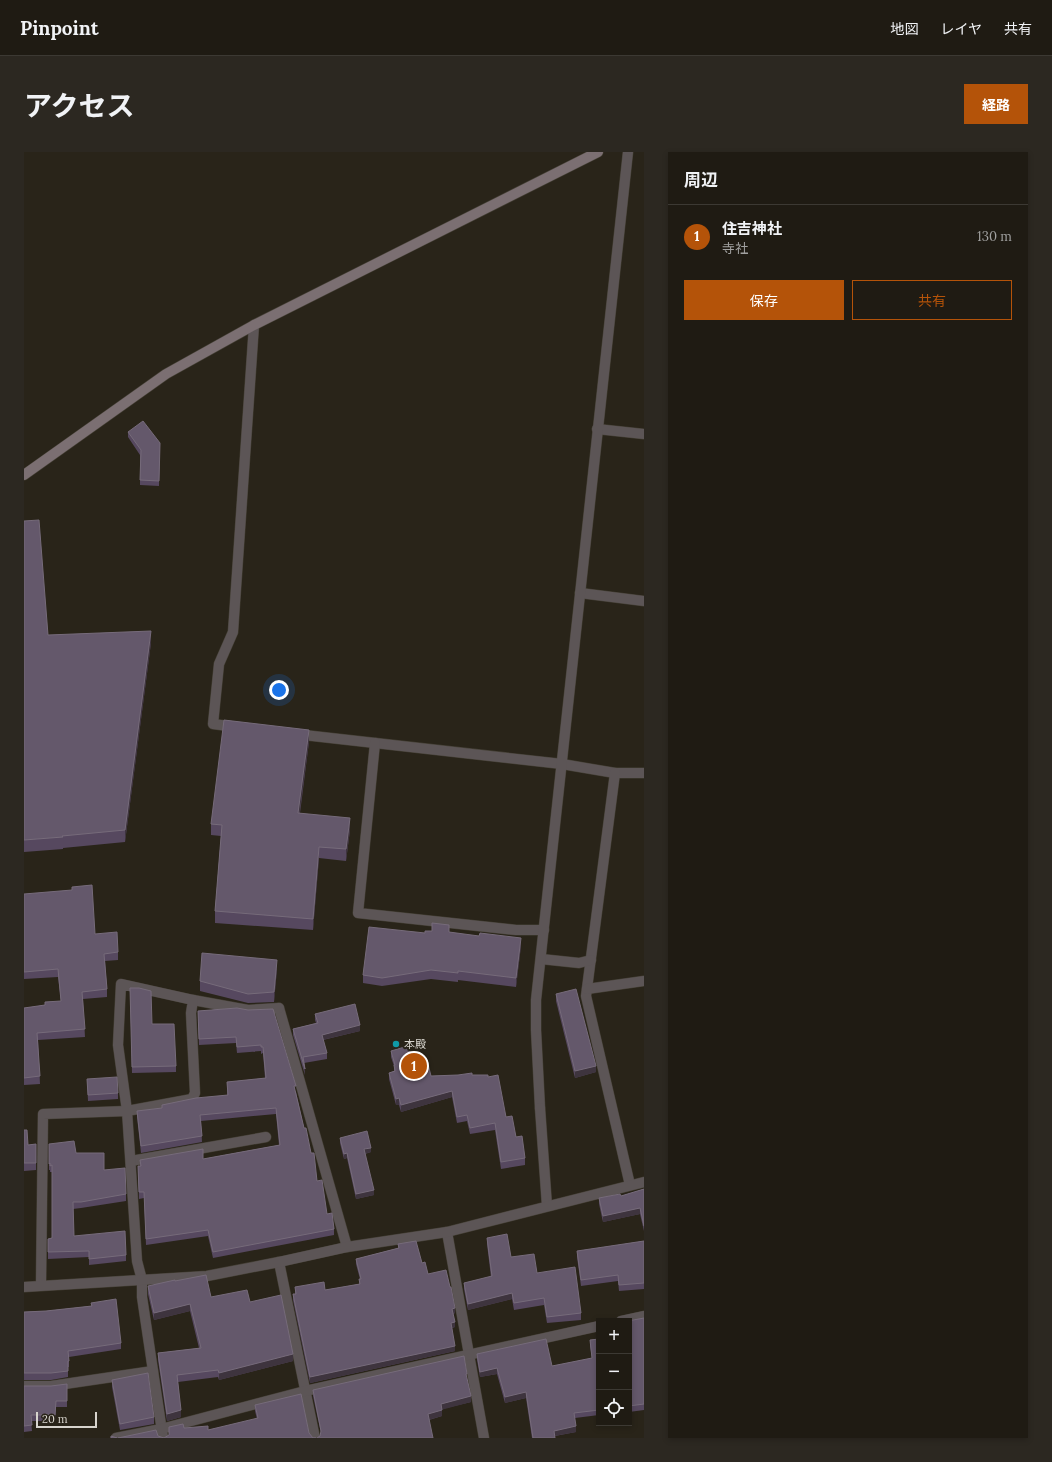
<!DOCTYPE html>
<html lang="ja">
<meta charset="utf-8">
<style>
body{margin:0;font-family:Lora,"Noto Sans JP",serif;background:#2c2821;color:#f1f3f6}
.controls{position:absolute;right:12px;bottom:12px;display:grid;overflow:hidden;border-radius:0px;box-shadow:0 2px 6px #0003}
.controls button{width:36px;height:36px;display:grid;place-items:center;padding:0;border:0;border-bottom:1px solid #3c3933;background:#1f1b13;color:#f1f3f6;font:20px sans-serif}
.scale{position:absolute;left:12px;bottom:10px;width:61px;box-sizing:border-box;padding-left:4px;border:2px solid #d7d4cd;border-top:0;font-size:11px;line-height:14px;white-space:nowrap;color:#d7d4cd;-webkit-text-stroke:3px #292419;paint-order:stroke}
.you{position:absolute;left:255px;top:538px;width:14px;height:14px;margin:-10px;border:3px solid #fff;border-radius:50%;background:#1a73e8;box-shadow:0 0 0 6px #1a73e833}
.badge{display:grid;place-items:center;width:26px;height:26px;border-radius:50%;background:#b45309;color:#fff;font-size:13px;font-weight:700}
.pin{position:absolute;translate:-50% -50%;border:2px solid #fff;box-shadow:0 1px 4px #0006}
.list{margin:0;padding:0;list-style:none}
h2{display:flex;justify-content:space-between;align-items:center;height:52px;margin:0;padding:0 16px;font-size:17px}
h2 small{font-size:13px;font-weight:400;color:#a1a1a0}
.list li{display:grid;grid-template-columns:26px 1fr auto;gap:12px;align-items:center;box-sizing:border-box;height:64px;padding:0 16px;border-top:1px solid #3c3933}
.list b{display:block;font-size:15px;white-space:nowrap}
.list p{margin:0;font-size:13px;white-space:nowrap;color:#a1a1a0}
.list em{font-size:13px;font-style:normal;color:#a1a1a0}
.actions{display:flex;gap:8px;padding:12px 16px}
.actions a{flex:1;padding:9px 0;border:1px solid #b45309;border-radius:0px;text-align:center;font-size:14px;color:#b45309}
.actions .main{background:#b45309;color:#fff}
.icon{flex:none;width:22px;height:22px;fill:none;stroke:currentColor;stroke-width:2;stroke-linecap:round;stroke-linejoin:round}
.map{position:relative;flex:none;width:620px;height:1286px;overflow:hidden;border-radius:0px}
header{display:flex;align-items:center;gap:24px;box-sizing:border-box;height:56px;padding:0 20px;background:#1f1b13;border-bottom:1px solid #3c3933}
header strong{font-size:19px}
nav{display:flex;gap:22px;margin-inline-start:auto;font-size:14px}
.intro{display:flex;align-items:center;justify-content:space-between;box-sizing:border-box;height:96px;padding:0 24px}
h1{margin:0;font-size:28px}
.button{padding:10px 18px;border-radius:0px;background:#b45309;color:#fff;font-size:14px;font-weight:700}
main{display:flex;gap:24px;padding:0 24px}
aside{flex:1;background:#1f1b13;border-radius:0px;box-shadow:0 2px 6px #0003}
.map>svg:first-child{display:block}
</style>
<header>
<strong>Pinpoint</strong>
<nav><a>地図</a><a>レイヤ</a><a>共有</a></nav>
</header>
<div class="intro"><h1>アクセス</h1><a class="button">経路</a></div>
<main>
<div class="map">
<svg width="620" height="1286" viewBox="0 0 620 1286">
<rect width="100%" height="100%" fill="#292419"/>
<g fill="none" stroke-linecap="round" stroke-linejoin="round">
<!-- lane casing -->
<g stroke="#454036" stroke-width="11">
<g id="lane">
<polyline points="573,277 620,282"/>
<polyline points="556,441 620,449"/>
<polyline points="212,575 189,572 195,512 209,480 230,173"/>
<polyline points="271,582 538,612 591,621 620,621"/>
<polyline points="351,591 334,761 492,778 520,778"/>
<polyline points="591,621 562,844 606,1033"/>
<polyline points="517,807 555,811 567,808"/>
<polyline points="563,837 620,829"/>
<polyline points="255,856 323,1095"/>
<polyline points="516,956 512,878 512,848 604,0"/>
<polyline points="0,1234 27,1234 129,1219"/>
</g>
</g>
<!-- street casing -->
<g stroke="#454036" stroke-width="11">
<g id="street">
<polyline points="169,848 224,858 255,856"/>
<polyline points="516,956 523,1054"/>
<polyline points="107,1009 242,985"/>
<polyline points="423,1080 460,1286"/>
<polyline points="255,1110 291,1286"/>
<polyline points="17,1133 19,962 103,959 168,947 171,941 167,861 169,848 97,832 94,893 103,959 113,1109 118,1128 118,1145 139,1286"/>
<polyline points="0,1135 183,1124 255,1110 323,1095 423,1080 620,1030"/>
<polyline points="597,1169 620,1164"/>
<polyline points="92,1286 137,1277 281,1239 575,1174"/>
</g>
</g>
<!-- secondary casing -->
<g stroke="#454036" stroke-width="11">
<polyline id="secondary" points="0,323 142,222 230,173 574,0"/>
</g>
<!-- lane -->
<use href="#lane" stroke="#5c5556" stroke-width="10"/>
<!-- street -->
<use href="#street" stroke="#5c5556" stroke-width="10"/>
<!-- secondary -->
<use href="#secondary" stroke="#7b6f72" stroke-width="10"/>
</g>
<!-- wall -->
<g fill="#56485f">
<polygon points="104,280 136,291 135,334 116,333 116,303 104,285"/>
<polygon points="0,369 24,483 127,491 101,690 39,696 39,697 0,700"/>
<polygon points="285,590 276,661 326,678 322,709 295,706 289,778 191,771 191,759 197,684 187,683 187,672"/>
<polygon points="0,742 71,782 94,800 94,808 81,809 83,837 83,845 59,847 61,885 14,888 16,932 0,933 0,856 21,853 37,849 34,825 0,827"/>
<polygon points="425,780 497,794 492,835 434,828 434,830 407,827 358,834 339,831 339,823 401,781"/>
<polygon points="253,817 250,850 224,851 176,839 176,829"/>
<polygon points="106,836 128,872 152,914 152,920 108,921"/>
<polygon points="532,842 572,920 551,926 532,849"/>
<polygon points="213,856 272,940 280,976 287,1001 293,1029 303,1062 310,1077 310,1083 189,1106 184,1084 122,1093 120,1046 115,1047 114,1014 116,1014 116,1008 179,1007 255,993 252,962 177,969 178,990 117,1001 113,965 113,959 138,956 203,943 203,930 241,926 239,901 237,902 237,899 213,901 212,891 175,893 174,859"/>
<polygon points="291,862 336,879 299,888 303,901 303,907 280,911 281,923 269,883 269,877 292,871 291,868"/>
<polygon points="367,899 389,909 407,924 448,923 464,925 482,965 492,985 501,1006 501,1013 477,1017 471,978 446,982 443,969 433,971 428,945 377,960 375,953 372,953 365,927 365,921 370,919 370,914 367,905"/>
<polygon points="63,927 94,941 94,947 64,949"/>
<polygon points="0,978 4,993 12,992 12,1018 0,1019"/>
<polygon points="316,986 347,1000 341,1002 350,1043 332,1047 323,1006 320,1007 316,991"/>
<polygon points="25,992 52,1001 80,1018 102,1042 102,1049 57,1056 49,1057 50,1084 102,1103 102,1109 65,1113 65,1105 24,1107 24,1087 28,1086 28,1020 26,1020 26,1018 25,1018"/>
<polygon points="620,1037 620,1079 616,1062 579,1070 575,1052 575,1046 597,1044"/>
<polygon points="463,1086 557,1161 557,1168 523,1171 520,1153 490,1158 488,1147 444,1158 440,1137 440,1131 467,1125 463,1092"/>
<polygon points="620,1089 620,1137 595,1139 594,1129 557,1134 553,1105 553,1099"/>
<polygon points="374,1092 398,1111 404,1122 431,1161 429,1162 431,1175 428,1176 431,1199 286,1231 269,1148 269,1142 271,1142 271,1135 301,1138 335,1132 335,1127 336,1127 332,1112 332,1107 374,1096"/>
<polygon points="151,1129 187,1145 226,1150 269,1209 195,1228 194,1225 154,1230 157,1265 143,1269 134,1208 134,1201 175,1196 166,1159 130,1168 124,1142 124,1134"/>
<polygon points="67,1151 97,1191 97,1197 45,1205 45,1215 44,1215 44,1225 27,1228 0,1228 0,1160 22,1159 67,1154"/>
<polygon points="620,1166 620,1258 605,1260 605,1169"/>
<polygon points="575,1187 575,1263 551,1266 552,1280 531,1284 531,1286 508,1286 502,1246 481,1251 473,1222 456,1225 453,1208 453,1202 528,1214 568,1206 566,1194 566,1188"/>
<polygon points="443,1227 447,1250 418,1257 418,1264 405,1268 296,1284 297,1281 289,1244 289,1238"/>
<polygon points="88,1228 130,1265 130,1272 96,1278 88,1235"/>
<polygon points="43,1232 43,1255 32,1255 31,1269 7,1269 8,1279 0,1280 0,1234 27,1234"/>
<polygon points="231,1253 285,1281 289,1286 160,1276 184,1278 233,1267 231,1259"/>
</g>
<!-- shaded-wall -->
<g fill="#3e343e">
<polygon points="127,479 127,491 101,690 101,678"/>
<polygon points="285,578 285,590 274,672 274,661"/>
<polygon points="326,666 326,678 322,709 322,697"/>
<polygon points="295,695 295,706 289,778 289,767"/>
<polygon points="497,786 497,794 492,835 492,826"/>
<polygon points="253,808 253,817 250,850 250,840"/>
<polygon points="336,873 336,879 298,888 298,883"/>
<polygon points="572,914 572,920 551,926 551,919"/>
<polygon points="428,939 428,945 377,960 377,953"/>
<polygon points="375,946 375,953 372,953 372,947"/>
<polygon points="347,996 347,1000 340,1002 340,997"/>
<polygon points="323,1001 323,1006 320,1007 320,1002"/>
<polygon points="350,1038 350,1043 332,1047 332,1042"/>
<polygon points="616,1056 616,1062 579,1070 579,1064"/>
<polygon points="488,1141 488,1147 444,1158 444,1152"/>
<polygon points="166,1152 166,1159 130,1168 130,1161"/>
<polygon points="431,1156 431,1161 428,1162 428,1157"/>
<polygon points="431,1170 431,1175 427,1176 427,1171"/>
<polygon points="431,1194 431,1199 286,1231 286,1225"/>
<polygon points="269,1202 269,1209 195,1228 195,1221"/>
<polygon points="473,1216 473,1222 456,1225 456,1220"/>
<polygon points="502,1240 502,1246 481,1251 481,1245"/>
<polygon points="447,1244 447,1250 417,1258 417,1252"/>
<polygon points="157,1258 157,1265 143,1269 143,1262"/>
<polygon points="418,1258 418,1264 404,1268 404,1262"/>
<polygon points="552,1274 552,1280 530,1284 530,1279"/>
</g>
<!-- building -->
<g fill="#64586b" stroke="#766b7a">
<polygon points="119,269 136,291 135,329 116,328 117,298 104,280"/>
<polygon points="15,368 24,483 127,479 101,678 38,684 39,685 0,688 0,369"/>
<polygon points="200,568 285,578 274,661 326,666 322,697 295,695 289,767 191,759 198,673 187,672"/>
<polygon points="68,733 71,782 93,780 94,800 80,802 83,837 58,840 61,877 13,881 16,924 0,926 0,856 21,853 21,850 37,849 34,817 0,820 0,742 48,738 48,735"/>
<polygon points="408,771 425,773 425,780 455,784 456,781 497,786 492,826 434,819 434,821 407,818 358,826 339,823 345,775 401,781 401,779 408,779"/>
<polygon points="178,801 253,808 250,840 224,842 176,829"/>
<polygon points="106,836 115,836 127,839 128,872 150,872 152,914 108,915"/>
<polygon points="552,837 572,914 551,919 532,842"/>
<polygon points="331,852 336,873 298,883 303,901 279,905 281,917 269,877 294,871 291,862"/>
<polygon points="213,856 224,858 249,857 272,934 270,934 280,976 282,976 287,1001 290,1001 293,1029 298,1028 303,1062 308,1061 310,1077 189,1100 184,1078 122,1087 120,1040 115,1040 114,1014 117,1014 116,1008 179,997 179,1007 256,993 252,956 176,963 178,984 117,994 113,959 138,956 138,953 172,946 204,943 203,930 242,926 239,895 237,895 237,893 213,895 212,885 175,887 174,859"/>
<polygon points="384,894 389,909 391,908 392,911 403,908 407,924 434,923 448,921 448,923 464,923 464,925 474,923 482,965 488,964 492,985 498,984 501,1006 477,1010 471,971 446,976 443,963 433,965 428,939 377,953 375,946 372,947 365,921 371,919 370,913 371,913 367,899"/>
<polygon points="93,925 94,941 64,943 63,927"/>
<polygon points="0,978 3,978 4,993 12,992 12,1011 0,1011"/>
<polygon points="343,979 347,996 340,997 350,1038 332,1042 323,1001 320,1002 316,986"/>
<polygon points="50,989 52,1001 80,1001 80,1018 101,1016 102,1042 57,1050 49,1050 50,1084 101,1079 102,1103 65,1107 65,1099 24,1100 24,1087 28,1086 28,1013 26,1014 26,1011 25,1012 25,992"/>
<polygon points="620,1037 620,1074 616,1056 579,1064 575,1046 596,1042 597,1044"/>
<polygon points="483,1082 487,1105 510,1102 513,1121 551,1115 557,1161 523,1165 520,1146 490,1151 488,1141 444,1152 440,1131 468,1124 463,1086"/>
<polygon points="392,1089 398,1111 401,1110 404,1122 422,1118 426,1135 427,1135 431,1156 428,1157 431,1170 427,1171 431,1194 286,1225 269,1142 272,1142 271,1135 300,1130 301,1138 336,1132 335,1127 337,1127 332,1107 375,1096 374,1092"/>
<polygon points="620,1089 620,1131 595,1133 594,1123 557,1128 553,1099"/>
<polygon points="182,1123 187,1145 223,1138 226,1150 257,1143 269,1202 195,1221 194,1218 153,1223 157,1258 143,1262 134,1201 177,1196 166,1152 130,1161 124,1134 151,1128 151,1129"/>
<polygon points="92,1147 97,1191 44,1199 45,1209 44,1209 44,1219 27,1221 0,1221 0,1160 22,1159 68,1154 67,1151"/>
<polygon points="620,1166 620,1252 605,1254 605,1169 604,1169"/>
<polygon points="522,1187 528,1214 568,1206 566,1188 575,1187 575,1258 550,1261 552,1274 530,1279 531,1286 509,1286 502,1240 481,1245 473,1216 456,1220 453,1202"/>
<polygon points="440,1204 443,1222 442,1222 447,1244 417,1252 418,1258 404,1262 409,1286 293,1286 296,1284 297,1279 289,1238"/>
<polygon points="124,1221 130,1265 96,1272 88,1228"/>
<polygon points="43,1232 43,1249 32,1249 31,1263 7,1263 8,1273 0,1274 0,1234 27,1234"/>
<polygon points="277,1242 285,1281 289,1286 292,1286 140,1286 145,1283 145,1275 159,1272 160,1276 184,1274 184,1278 234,1266 231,1253"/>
<polygon points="132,1278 134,1284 140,1286 94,1286"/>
<polygon points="87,1284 93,1286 87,1286"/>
</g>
<!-- markers -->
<circle fill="#0f9aa8" stroke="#292419" stroke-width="1.5" cx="372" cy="892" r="4"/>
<g text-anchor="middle" stroke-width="4" stroke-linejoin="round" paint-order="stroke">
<!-- poi labels -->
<g font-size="11" fill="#d7d4cd" stroke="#292419" text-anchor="start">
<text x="380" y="896">本殿</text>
</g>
</g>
</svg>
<div class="controls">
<button>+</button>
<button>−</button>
<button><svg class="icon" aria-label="locate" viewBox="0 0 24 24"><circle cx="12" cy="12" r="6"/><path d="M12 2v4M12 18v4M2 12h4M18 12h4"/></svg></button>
</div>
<div class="scale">20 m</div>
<div class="you"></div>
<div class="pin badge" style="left:390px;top:914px">1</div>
</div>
<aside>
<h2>周辺<small></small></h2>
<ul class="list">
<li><span class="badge">1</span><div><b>住吉神社</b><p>寺社</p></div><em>130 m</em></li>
</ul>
<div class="actions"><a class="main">保存</a><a>共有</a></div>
</aside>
</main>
